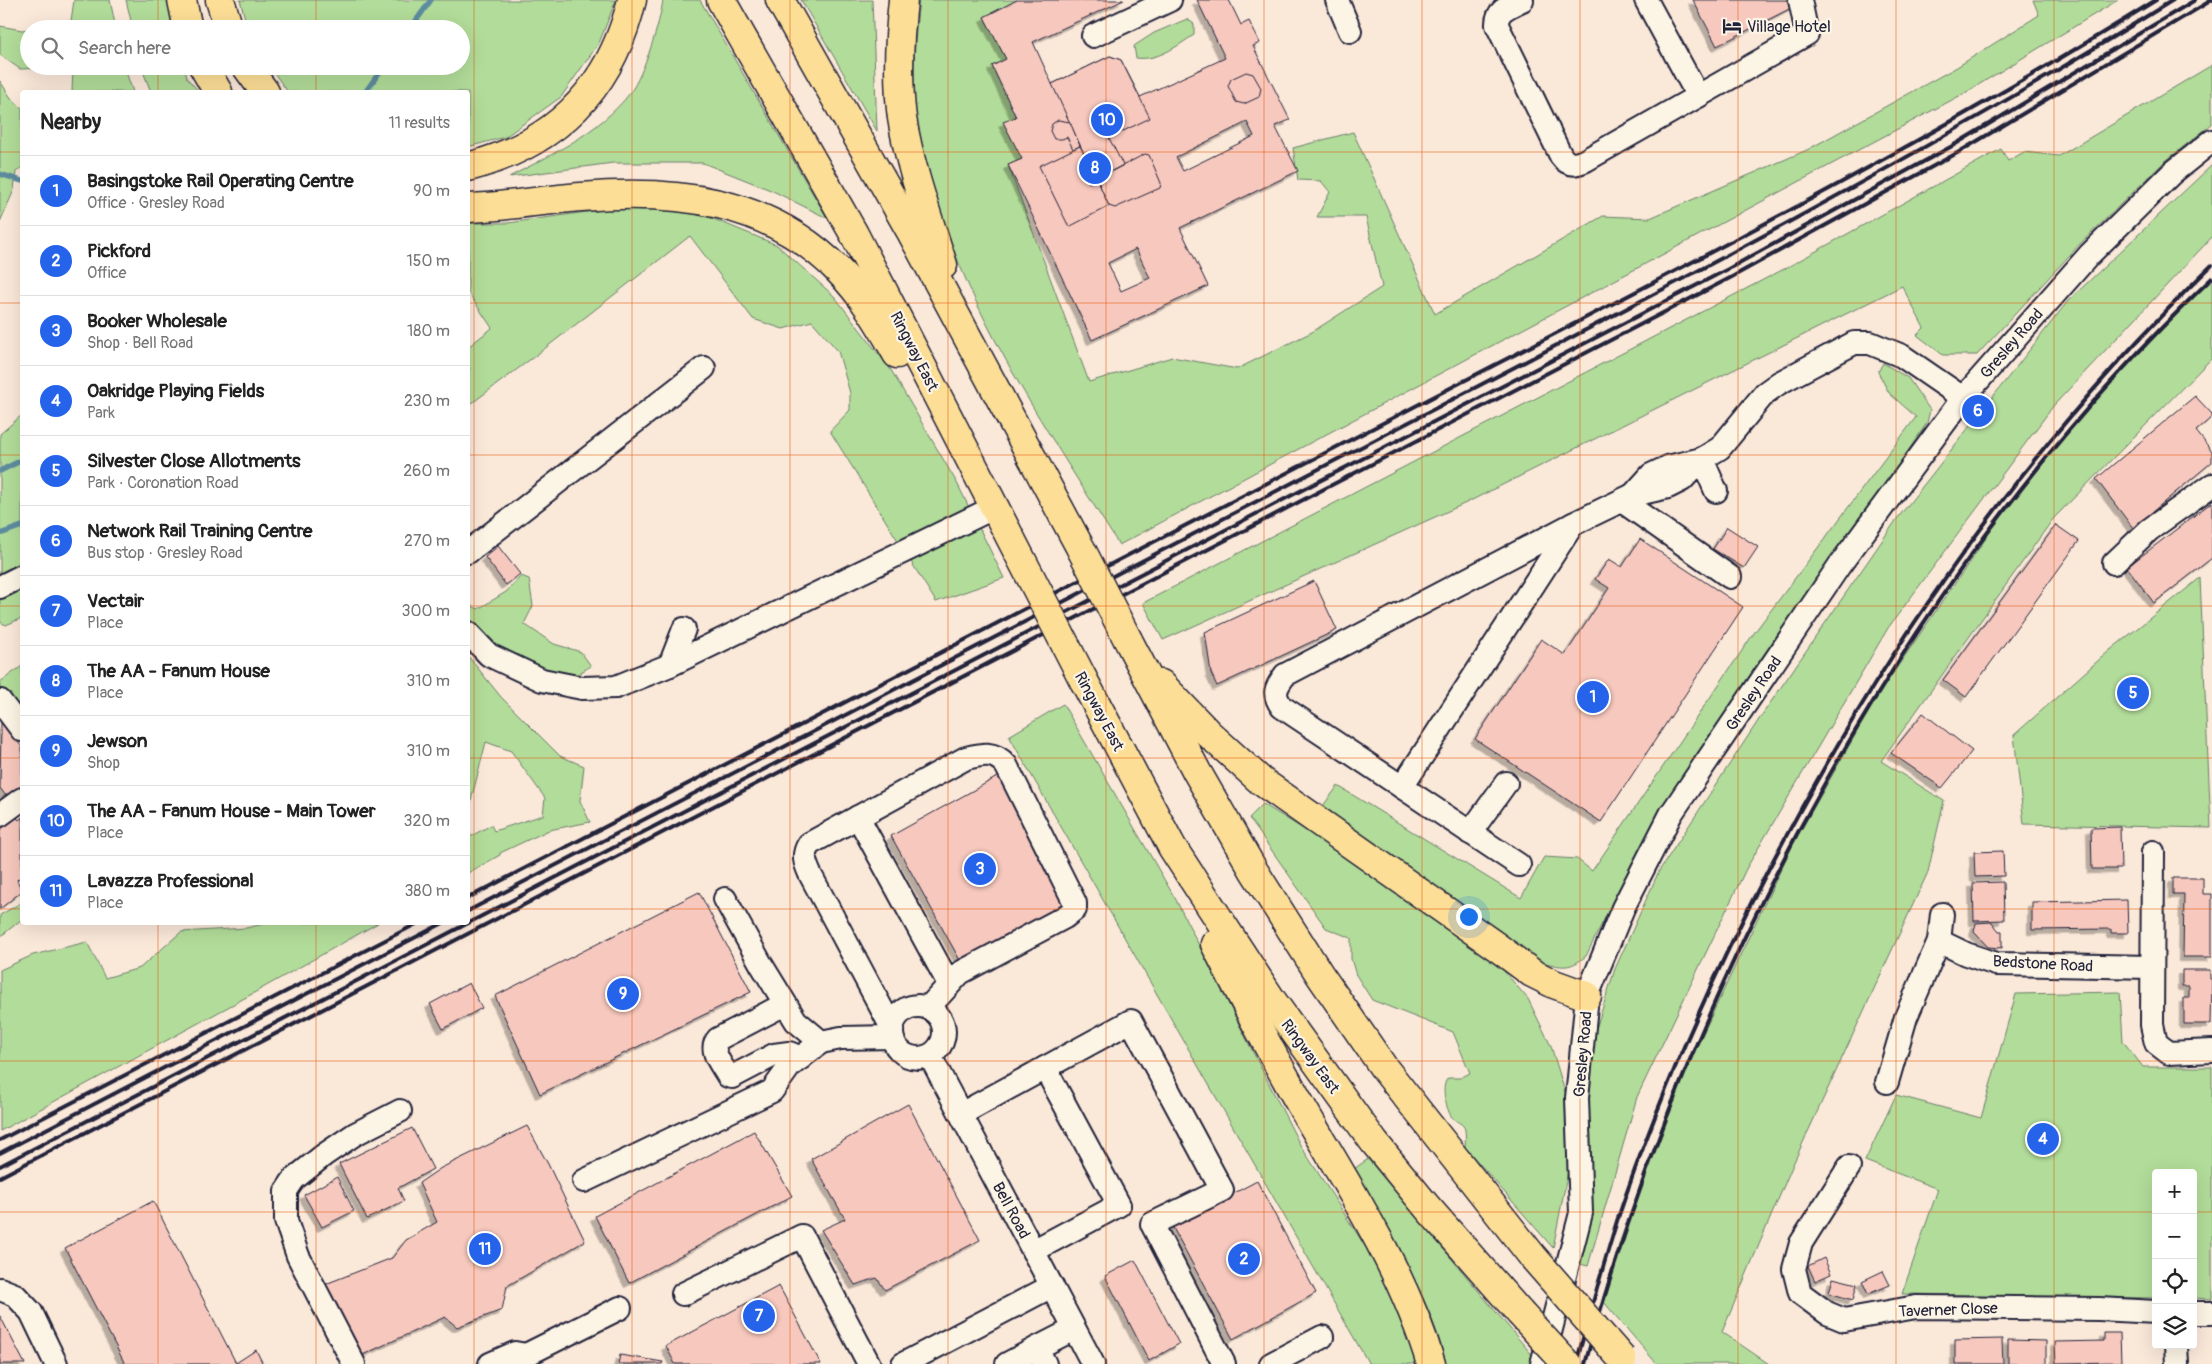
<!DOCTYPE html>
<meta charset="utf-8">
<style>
body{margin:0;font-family:Pangolin,sans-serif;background:#f2f2f2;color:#222}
.controls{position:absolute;right:15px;bottom:15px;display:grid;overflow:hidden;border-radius:5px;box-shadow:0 5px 20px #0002}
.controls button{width:45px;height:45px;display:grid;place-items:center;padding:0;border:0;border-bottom:1px solid #e0e0e0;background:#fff;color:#222;font:25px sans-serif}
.you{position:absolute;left:1468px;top:916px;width:18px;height:18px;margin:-12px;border:4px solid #fff;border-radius:50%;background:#1a73e8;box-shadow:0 0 0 8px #1a73e833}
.badge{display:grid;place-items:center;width:32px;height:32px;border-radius:50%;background:#2563eb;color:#fff;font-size:16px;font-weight:700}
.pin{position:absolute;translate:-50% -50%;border:2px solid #fff;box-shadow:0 1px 5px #0006}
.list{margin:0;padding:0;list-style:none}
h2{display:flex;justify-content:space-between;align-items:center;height:65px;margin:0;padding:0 20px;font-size:21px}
h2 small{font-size:16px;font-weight:400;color:#767676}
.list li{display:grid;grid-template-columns:32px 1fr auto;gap:15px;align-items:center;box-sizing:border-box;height:70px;padding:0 20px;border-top:1px solid #e0e0e0}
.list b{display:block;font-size:19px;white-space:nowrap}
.list p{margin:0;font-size:16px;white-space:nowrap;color:#767676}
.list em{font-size:16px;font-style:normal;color:#767676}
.icon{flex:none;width:28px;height:28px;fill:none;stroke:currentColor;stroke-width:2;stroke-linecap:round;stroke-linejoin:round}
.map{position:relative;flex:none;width:2212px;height:1364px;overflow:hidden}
.search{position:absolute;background:#fff;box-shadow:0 5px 20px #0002;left:20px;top:20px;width:450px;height:55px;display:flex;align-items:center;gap:12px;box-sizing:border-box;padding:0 18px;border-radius:28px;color:#767676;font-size:19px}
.panel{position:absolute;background:#fff;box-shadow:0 5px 20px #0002;left:20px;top:90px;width:450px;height:835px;border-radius:5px}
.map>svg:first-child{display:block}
</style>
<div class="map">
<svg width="2212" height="1364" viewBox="0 0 2212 1364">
<defs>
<filter id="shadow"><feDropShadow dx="-4.5" dy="4.5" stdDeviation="0" flood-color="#0004"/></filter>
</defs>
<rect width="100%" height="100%" fill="#fae8d9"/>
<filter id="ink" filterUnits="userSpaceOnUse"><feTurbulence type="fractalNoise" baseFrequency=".02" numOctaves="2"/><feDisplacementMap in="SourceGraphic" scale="10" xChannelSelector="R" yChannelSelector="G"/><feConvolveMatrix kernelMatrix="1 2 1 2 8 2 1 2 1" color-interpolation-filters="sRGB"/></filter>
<g filter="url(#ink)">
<!-- green -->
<g fill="#b2dc99" stroke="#6a7f6a">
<polygon points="74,0 110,0 116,29 31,29 71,21"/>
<polygon points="126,0 168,0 175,29 133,29"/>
<polygon points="240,0 616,0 599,43 561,97 505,137 468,147 468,92 288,92 269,66 461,66 461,29 248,29"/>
<path d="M663,0H700L827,218L773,191L703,163H613L509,177C551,155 600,132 630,93C644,74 660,23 663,0Z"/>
<polygon points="801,0 872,0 877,131"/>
<path d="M919,0H1017L984,17L1006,59L992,66L1016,117L1022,159L1008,165L1089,382L1172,357L1237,369L1312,332L1382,287L1366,217H1317L1330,192L1321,181L1298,180L1293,148L1353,132L1435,314L1603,216L1650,218L1807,150L1957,67L2039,15L2033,0H2118L1965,93L1119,545C1044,425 958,302 926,161C922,145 916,127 915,110C912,73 915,36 919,0Z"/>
<path d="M1187,19L1194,24V35C1177,46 1158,61 1136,58L1134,46L1154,33Z"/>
<polygon points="0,26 22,30 29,29 29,66 124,66 133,92 72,92 73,67 20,69 0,55"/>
<polygon points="2212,65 2212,124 2163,163 2080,244 1977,355 1943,355 1917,335 1924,328 1902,286 1466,503 1163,640 1143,603 1784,269 2001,149 2008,161 2024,152 2059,156"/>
<polygon points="141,66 184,66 187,78 199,92 151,92"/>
<polygon points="0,81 11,98 22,108 22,167 16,172 14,190 0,222"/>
<polygon points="2212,165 2212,237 2054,405 1888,628 1746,869 1637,1097 1588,1266 1572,1262 1593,1038 1615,969 1659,871 1766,709 1897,519 2068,301"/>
<polygon points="630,206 704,215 777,245 835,297 891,370 957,483 1004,578 936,602 830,431 850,410 850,393 838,351 812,321 783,329 753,319 690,236 539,353 468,406 468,371 470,369 468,365 468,347 492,328 468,292 468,223 508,223"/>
<polygon points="2212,278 2212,358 2053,519 1881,761 1944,801 1928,872 1794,1162 1722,1332 1769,1364 1657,1364 1602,1300 1621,1238 1671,1101 1793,844 1878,695 1993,528 2057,446 2124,368"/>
<path d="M1883,363L1908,378L1930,410L1927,423L1681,783L1633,861L1586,956C1569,970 1562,967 1542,962L1322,807L1338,786L1521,898L1544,857L1577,859L1592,871L1754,633L1916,417L1889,393L1878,372Z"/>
<polygon points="22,415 22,564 0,575 0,434"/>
<polygon points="521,576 529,579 533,606 524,624 554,644 581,652 591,666 568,680 517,662 469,621 468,604 478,609 506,592"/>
<polygon points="2200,578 2211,828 2024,824 2014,735 2109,651"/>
<polygon points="22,586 22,618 6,625 0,622 0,598"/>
<polygon points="468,656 501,697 560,756 584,766 580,801 590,822 549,830 500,853 500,855 468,873 468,838 491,825 494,831 543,815 545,798 511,751 486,742 468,812"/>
<polygon points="22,666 22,715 0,688 0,682"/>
<polygon points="1063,704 1176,900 1299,1143 1379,1268 1418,1364 1369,1364 1009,736"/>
<path d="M1263,804L1387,881L1491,956L1528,999L1551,1046L1566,1095L1570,1161L1553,1248L1465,1147C1465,1142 1466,1135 1465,1130C1464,1123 1455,1122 1451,1116C1446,1107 1440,1086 1448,1078H1460L1470,1073L1453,1032L1372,1000L1356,975L1351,959V938L1326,928L1249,818Z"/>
<polygon points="21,903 22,906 22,919 0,937 0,915"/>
<polygon points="268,923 378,923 252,994 0,1131 0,970 33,955 87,942 105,978 140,968 181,932 246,928"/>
<polygon points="2120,992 2123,1041 2143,1067 2212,1067 2212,1299 2193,1298 2193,1173 2156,1173 2156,1298 1902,1294 1938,1189 1865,1161 1896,1095 1981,1118 2016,994"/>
<path d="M1368,1159L1533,1356L1530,1364H1446C1430,1294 1387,1232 1351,1171Z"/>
</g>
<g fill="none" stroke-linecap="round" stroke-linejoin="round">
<!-- stream -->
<g stroke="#5d8c9f" stroke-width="5.5">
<polyline points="410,29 431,0"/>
<polyline points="366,91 384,66"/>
<polyline points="0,174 22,181"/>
<polyline points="0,471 22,460"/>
<polyline points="0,534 22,526"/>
</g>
</g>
<!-- building -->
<g fill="#f7c8bd" stroke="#22223b" fill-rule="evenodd" filter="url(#shadow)">
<path d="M1017,0H1124L1033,42L1052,84L1110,56L1121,60L1140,97L1225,58L1197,0H1229L1241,25L1249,21L1260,43L1253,46L1290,120L1275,126L1298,171L1180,228L1208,286L1092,340L1008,165L1022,159L1003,122L1016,117L992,66L1006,59L984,17ZM1247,122L1254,136L1183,171L1176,157ZM1136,249L1150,278L1121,291L1108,263Z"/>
<polygon points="1693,0 1795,0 1797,5 1717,46"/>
<polygon points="1110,56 1121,60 1150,118 1109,138 1123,165 1089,183 1078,162 1086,158 1052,84"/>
<polygon points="1246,72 1253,74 1261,88 1259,97 1244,104 1236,102 1228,86 1231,79"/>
<polygon points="1058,120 1070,122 1080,146 1073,149 1067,137 1062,139 1054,139 1050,131 1052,124"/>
<polygon points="1080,146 1086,158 1078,162 1089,183 1097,179 1109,206 1069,227 1039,166"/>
<polygon points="1145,154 1149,155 1161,183 1160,188 1115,208 1109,206 1097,179"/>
<polygon points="2195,396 2212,414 2212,417 2196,431 2212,451 2212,462 2133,528 2096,479"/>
<polygon points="2212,502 2212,558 2154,603 2127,567"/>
<polygon points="2056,525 2079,541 1966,697 1943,680"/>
<polygon points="1727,527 1758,547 1744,568 1713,549"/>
<polygon points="1640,539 1743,607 1601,822 1475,739 1541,639 1565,655 1609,588 1595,579 1598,575 1609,559 1622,567"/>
<polygon points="498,546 520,574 506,585 485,557"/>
<polygon points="1314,581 1337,630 1217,686 1211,673 1205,632"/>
<polygon points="1923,713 1972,751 1942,788 1891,753"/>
<polygon points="1,722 22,747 22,789 9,800 0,788"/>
<polygon points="999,776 1069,903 961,962 891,836"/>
<polygon points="16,817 19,820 22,817 22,875 17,880 22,891 0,909 0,830"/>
<polygon points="2120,827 2121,869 2092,869 2091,828"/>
<polygon points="2003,851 2004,876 1975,877 1974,852"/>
<polygon points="2173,878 2203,878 2203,894 2212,894 2212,957 2183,957 2184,894 2173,894"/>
<polygon points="2003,882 2004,920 1974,921 1973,883"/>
<polygon points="699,892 751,992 540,1094 495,996"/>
<polygon points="2127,900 2128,933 2111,933 2111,929 2032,930 2032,902"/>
<polygon points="1992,922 1999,931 2002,931 2002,948 1988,947 1974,932 1976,923"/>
<polygon points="2182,970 2210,970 2210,979 2212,979 2211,1024 2184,1024 2184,998 2189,998 2189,986 2182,986"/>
<polygon points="469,983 482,1008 443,1029 430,1004"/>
<polygon points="908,1104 980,1240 885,1290 877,1278 855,1285 821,1230 845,1219 811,1159"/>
<polygon points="527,1126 548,1164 585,1241 507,1286 502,1310 457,1327 445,1317 356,1358 318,1287 392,1258 406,1240 437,1222 419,1183 441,1168"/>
<polygon points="412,1128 433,1169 398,1188 404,1201 367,1219 339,1164"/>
<polygon points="754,1131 792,1196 629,1283 595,1216"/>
<polygon points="337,1177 354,1211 322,1227 304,1195"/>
<polygon points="1257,1181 1316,1293 1233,1339 1172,1226"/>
<polygon points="153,1201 236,1363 256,1350 263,1364 125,1364 65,1248"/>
<polygon points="1824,1258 1831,1274 1815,1281 1808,1266"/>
<polygon points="1135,1260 1179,1344 1149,1361 1105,1276"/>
<polygon points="1883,1271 1890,1285 1868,1294 1862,1281"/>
<polygon points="1833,1278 1857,1284 1853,1300 1829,1293"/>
<polygon points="779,1286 821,1364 675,1364 666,1346"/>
<polygon points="0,1316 25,1364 0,1364"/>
<polygon points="2104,1333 2120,1333 2121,1362 2056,1363 2055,1342 2104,1341"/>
<polygon points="2002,1339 2003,1364 1955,1364 1955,1340"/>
<polygon points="2008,1340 2046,1341 2046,1364 2008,1364"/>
<polygon points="620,1355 663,1362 662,1364 618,1364"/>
</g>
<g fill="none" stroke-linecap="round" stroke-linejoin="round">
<!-- minor casing -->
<g stroke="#22223b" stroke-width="26">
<g id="minor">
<polyline points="1337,0 1350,31"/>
<path d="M1522,0C1510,6 1496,10 1497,25L1561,156C1568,166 1576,165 1586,160L1807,34L1800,0"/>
<polyline points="1646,0 1698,96"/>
<polyline points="1093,36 1170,0"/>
<polyline points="1702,459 1716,491"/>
<polyline points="1633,495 1651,475 1668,467 1702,459"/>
<polyline points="1622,501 1730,577"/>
<polyline points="468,552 704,368"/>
<polyline points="2114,563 2149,530 2212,485"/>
<polyline points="0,587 22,576"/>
<polyline points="468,633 489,655 542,680 582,688 616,687 670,665 995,507"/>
<polyline points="670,665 684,629"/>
<polyline points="0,701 22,730"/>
<polyline points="1402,787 1573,524"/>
<polyline points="0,815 22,799"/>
<polyline points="858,817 949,984"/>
<polyline points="1470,833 1506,783"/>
<polyline points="2153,852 2152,1025 2156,1043 2169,1053 2212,1051"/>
<path d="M1519,865L1282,707C1272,694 1276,687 1285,675L1573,524L1633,495L1668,487L1682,480L1702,459L1720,448L1765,393L1779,383L1854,343H1870L1902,356L1963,398"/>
<polyline points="725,899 761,964 796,1021 821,1042 841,1038 892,1037"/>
<polyline points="1939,941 1966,954 1996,964 2152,967"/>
<path d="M785,1004L718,1039C708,1050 722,1065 728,1076L732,1077L774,1055L789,1053L801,1058"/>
<circle cx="918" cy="1032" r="26"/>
<path d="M892,1028L810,874C805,863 802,855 809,844L966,758C982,754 994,751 1006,765L1075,903V909L1065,917L960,973L928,1008"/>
<polyline points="930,1056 1093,1364"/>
<polyline points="1045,1068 1131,1021 1222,1190 1152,1224 1224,1364"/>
<polyline points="1887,1082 1906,1017 1939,941 1942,914"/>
<polyline points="961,1114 1045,1068 1119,1205 1033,1251"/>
<polyline points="1849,1167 1801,1243 1794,1269 1800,1293 1827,1313 1844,1320 1916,1307 2099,1309 2156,1312"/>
<polyline points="584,1181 772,1091 790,1066 821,1042"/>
<polyline points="0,1289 15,1295 31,1312 56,1364"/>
<polyline points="683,1294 802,1236 869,1364"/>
<polyline points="2193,1313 2212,1313"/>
<polyline points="2176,1345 2177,1364"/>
<polyline points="526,1355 620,1308"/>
<polyline points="354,1364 298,1256 286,1221 286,1191 294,1179 324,1155 355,1134 400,1111"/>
<polyline points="490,1364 515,1353 526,1355 525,1364"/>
<polyline points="903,1364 1052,1286"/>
<polyline points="1007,1364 1037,1348"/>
<polyline points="1045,1364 1037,1348 1074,1329"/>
<polyline points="1271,1364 1322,1337"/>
<polyline points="1542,1364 1581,1213 1577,1098 1587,996 1623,908 1671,814 1839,566 1963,398 2090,254 2172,173 2212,141"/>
</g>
</g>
<!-- highway casing -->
<g stroke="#22223b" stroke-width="31">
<g id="highway">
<polyline points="182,0 188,29"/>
<polyline points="220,0 229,29"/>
<polyline points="721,0 854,234 1029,574"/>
<polyline points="780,0 910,230 1081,549"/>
<path d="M903,0C899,38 897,80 902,118C910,168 928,217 943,265"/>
<polyline points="203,66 218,92"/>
<polyline points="246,66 265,92"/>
<path d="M468,167C556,144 611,89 632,0"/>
<path d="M468,208C505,207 543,200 581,197C675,189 768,199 838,270C863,295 880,324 897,354"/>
<polyline points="1128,640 1197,772 1254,871 1320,975 1384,1068 1533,1257"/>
<polyline points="1083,679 1172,847 1271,999 1374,1142 1427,1207 1520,1313"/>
<polyline points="1161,684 1209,734 1261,781 1497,947 1532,973 1554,984 1587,996"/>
<path d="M1215,944C1245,1003 1276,1063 1310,1121C1356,1199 1405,1276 1431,1364"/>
</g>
</g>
<!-- minor -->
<use href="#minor" stroke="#fcf5e5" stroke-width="22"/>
<!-- highway -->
<use href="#highway" stroke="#fcde96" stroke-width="28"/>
<!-- rail -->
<g stroke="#22223b" stroke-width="4">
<path d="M468,898C780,735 1093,573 1406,411C1658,280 1914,151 2156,0"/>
<path d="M468,911C767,756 1066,600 1365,445C1638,303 1912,163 2173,0"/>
<polyline points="0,1140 420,922"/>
<polyline points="0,1153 445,922"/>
<polyline points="0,1166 1728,269 1954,145 2195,0"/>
<polyline points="0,1177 1730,278 1959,152 2212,0"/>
<path d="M1576,1364C1589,1316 1602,1269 1617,1221C1657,1101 1709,984 1767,872C1886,644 2028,444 2212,265"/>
<path d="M1585,1364C1694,967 1913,563 2212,278"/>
</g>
<!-- highway-bridge casing -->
<g stroke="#22223b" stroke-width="31" stroke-linecap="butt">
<g id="highway-bridge">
<polyline points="1081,549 1128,640"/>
<polyline points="1029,574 1083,679"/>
<polyline points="1533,1257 1622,1359"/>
<polyline points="1520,1313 1567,1364"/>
</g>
</g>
<!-- highway-bridge -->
<use href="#highway-bridge" stroke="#fcde96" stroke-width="28"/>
</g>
</g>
<!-- grid -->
<path fill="none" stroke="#e8590c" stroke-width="1" stroke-opacity="0.55" d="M158,0V29M316,0V29M474,0V1364M632,0V1364M790,0V1364M948,0V1364M1106,0V1364M1264,0V1364M1422,0V1364M1580,0V1364M1738,0V1364M1896,0V1364M2054,0V1364M158,66V92M316,66V92M0,152H22M468,152H2212M0,303H22M468,303H2212M0,455H22M468,455H2212M0,606H22M468,606H2212M0,758H22M468,758H2212M0,909H22M468,909H2212M158,922V1364M316,922V1364M0,1061H2212M0,1212H2156M2193,1212H2212"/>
<!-- icons -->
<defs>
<g id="hotel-bare" transform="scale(1.5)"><path d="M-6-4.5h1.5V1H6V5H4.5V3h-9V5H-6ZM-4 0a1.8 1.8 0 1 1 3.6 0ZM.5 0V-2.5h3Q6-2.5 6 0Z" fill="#22223b" stroke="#fcf5e5" stroke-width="2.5" paint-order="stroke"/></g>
</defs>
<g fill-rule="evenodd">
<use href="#hotel-bare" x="1732" y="26"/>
</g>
<g text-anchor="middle" stroke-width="4.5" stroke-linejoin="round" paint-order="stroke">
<!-- poi labels -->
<g font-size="16" fill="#22223b" stroke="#fcf5e5" text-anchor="start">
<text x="1747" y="32">Village Hotel</text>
</g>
<!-- street labels -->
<g font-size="16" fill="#22223b" stroke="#fcf5e5">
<text transform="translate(2011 343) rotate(-49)" y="6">Gresley Road</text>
<text transform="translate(915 351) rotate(63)" y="6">Ringway East</text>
<text transform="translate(1753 693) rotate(-56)" y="6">Gresley Road</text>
<text transform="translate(1100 711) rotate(62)" y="6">Ringway East</text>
<text transform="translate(2043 963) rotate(3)" y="6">Bedstone Road</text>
<text transform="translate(1582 1054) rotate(-85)" y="6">Gresley Road</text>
<text transform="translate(1311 1056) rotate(54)" y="6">Ringway East</text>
<text transform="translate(1012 1210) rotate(62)" y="6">Bell Road</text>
<text transform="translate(1948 1309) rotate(-2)" y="6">Taverner Close</text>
</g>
</g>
</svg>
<div class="controls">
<button>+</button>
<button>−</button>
<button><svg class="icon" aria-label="locate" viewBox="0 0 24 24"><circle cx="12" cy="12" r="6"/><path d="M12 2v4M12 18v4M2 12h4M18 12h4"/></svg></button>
<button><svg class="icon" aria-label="layers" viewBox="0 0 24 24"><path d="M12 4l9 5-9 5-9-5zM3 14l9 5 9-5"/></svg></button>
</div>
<div class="you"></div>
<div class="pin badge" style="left:1593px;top:697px">1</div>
<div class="pin badge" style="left:1244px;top:1259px">2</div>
<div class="pin badge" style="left:980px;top:869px">3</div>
<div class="pin badge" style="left:2043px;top:1139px">4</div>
<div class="pin badge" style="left:2133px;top:693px">5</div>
<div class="pin badge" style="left:1978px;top:411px">6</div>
<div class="pin badge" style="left:759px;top:1316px">7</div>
<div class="pin badge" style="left:1095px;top:168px">8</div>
<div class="pin badge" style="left:623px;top:994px">9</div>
<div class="pin badge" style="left:1107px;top:120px">10</div>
<div class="pin badge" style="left:485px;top:1249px">11</div>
<div class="search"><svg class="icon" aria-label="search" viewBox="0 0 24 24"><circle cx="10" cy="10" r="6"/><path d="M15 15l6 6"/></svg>Search here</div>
<section class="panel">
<h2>Nearby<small>11 results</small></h2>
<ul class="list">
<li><span class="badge">1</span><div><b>Basingstoke Rail Operating Centre</b><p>Office · Gresley Road</p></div><em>90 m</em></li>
<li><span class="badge">2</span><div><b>Pickford</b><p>Office</p></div><em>150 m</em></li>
<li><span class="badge">3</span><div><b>Booker Wholesale</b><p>Shop · Bell Road</p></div><em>180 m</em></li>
<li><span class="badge">4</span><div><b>Oakridge Playing Fields</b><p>Park</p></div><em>230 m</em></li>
<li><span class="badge">5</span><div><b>Silvester Close Allotments</b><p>Park · Coronation Road</p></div><em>260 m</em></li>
<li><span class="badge">6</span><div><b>Network Rail Training Centre</b><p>Bus stop · Gresley Road</p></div><em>270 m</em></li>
<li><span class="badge">7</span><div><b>Vectair</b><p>Place</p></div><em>300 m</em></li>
<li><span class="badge">8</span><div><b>The AA - Fanum House</b><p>Place</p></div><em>310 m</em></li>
<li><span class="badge">9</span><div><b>Jewson</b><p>Shop</p></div><em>310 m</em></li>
<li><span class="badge">10</span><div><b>The AA - Fanum House - Main Tower</b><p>Place</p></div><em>320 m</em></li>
<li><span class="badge">11</span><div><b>Lavazza Professional</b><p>Place</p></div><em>380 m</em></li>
</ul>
</section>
</div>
